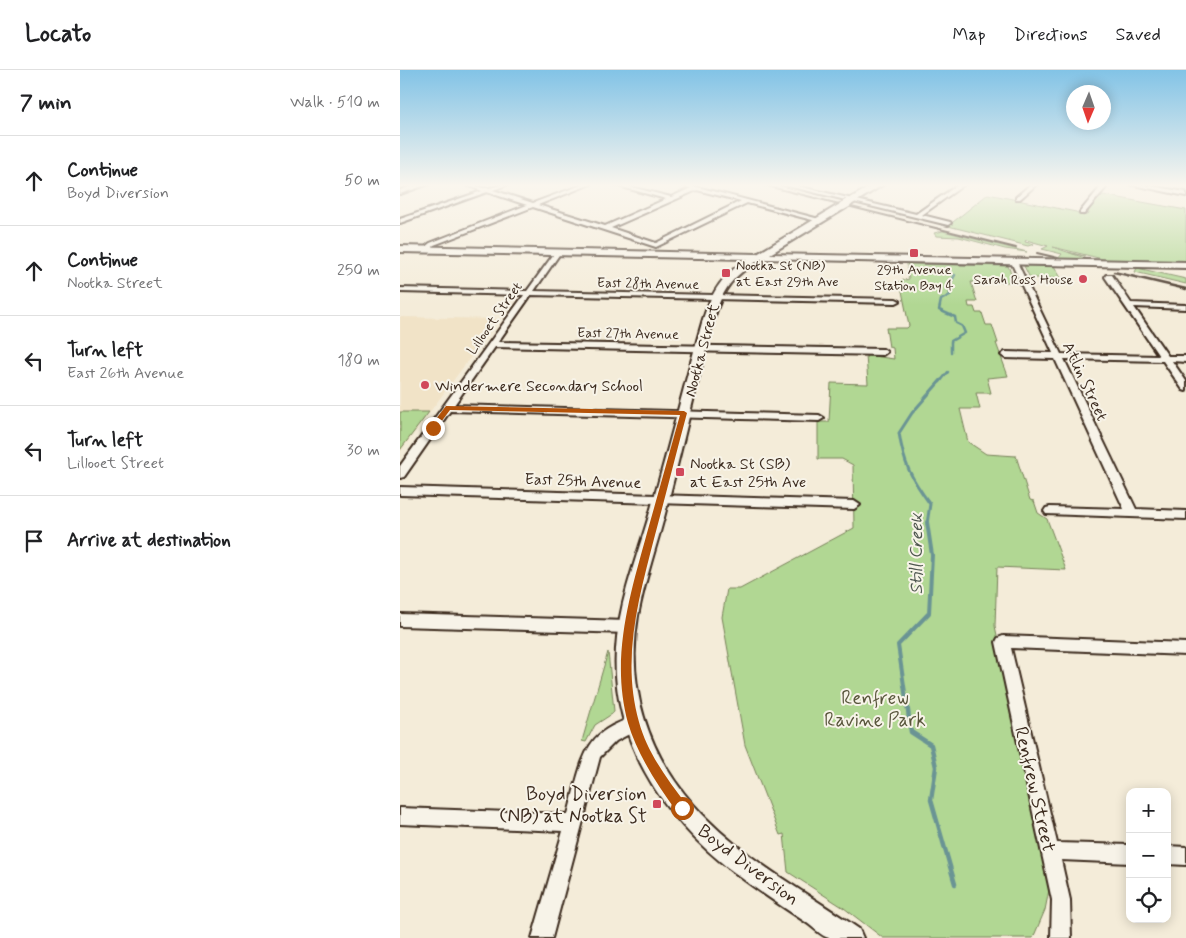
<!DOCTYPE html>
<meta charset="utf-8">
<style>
body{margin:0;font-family:Mynerve,sans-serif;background:#f2f2f2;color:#202124}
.controls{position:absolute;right:15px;bottom:15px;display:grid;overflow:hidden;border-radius:10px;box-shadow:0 2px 12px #0003}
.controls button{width:45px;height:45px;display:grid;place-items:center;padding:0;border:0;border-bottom:1px solid #e0e0e0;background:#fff;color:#202124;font:25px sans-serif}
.compass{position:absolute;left:666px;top:15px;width:45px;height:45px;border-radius:50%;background:#fff;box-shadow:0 2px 12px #0003;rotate:182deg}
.stop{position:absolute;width:15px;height:15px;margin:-11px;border:4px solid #b45309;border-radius:50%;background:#fff}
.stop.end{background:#b45309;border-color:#fff;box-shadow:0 1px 5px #0008}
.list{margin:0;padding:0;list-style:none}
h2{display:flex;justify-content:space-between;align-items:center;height:65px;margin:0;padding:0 20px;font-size:21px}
h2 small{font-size:16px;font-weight:400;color:#757577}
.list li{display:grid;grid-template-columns:32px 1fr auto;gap:15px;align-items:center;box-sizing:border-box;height:90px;padding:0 20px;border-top:1px solid #e0e0e0}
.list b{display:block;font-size:19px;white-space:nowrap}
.list p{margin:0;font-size:16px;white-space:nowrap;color:#757577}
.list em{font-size:16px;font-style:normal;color:#757577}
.icon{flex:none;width:28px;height:28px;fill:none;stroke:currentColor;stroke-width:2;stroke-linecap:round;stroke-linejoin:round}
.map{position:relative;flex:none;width:786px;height:868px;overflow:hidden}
header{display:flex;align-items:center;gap:30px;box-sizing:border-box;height:70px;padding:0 25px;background:#fff;border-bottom:1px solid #e0e0e0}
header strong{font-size:24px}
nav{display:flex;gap:28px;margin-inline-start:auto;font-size:18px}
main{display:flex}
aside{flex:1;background:#fff}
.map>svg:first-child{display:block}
</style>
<header>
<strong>Locato</strong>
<nav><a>Map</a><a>Directions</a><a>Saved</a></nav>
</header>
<main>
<aside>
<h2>7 min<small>Walk · 510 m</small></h2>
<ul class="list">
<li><svg class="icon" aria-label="ahead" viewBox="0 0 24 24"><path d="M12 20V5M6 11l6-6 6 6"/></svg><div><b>Continue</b><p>Boyd Diversion</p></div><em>50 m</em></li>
<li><svg class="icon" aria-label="ahead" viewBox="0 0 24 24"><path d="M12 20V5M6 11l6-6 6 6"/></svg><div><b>Continue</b><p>Nootka Street</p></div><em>250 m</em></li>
<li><svg class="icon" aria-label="left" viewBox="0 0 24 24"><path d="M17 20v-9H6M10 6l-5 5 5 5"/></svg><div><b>Turn left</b><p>East 26th Avenue</p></div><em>180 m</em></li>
<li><svg class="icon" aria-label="left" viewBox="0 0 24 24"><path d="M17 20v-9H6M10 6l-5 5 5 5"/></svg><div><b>Turn left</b><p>Lillooet Street</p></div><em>30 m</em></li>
<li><svg class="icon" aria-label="arrive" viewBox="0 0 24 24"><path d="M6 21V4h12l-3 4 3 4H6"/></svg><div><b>Arrive at destination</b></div></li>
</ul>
</aside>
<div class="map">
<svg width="786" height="868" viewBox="0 0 786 868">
<rect width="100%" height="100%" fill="#f4ecd9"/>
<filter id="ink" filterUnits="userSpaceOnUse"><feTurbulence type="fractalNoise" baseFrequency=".02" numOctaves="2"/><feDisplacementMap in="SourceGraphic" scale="10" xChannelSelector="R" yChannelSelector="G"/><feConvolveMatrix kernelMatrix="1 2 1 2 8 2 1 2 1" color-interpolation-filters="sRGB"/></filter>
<g filter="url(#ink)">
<!-- built -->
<polygon fill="#f1e3c7" points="0,247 99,249 0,382"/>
<!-- green -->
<g fill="#b1d793" stroke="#768058">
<polygon points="588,124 676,142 683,146 689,144 688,140 703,125 786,140 786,192 711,191 653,177 673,184 668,182 685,186 673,184 688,189 658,189 662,184 642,179 648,176 626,170 625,172 634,174 628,176 548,156"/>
<polygon points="543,161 627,182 605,179 559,167 536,166 534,163"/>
<polygon points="507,194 608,196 615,212 571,212 577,232 568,232 569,237 574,237 576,243 582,243 586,255 592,255 598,273 596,273 608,306 587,308 591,323 576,323 580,339 560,339 568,372 586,384 616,386 630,430 634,431 638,443 647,449 666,500 597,497 595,556 650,815 645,840 633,868 483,868 444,838 388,802 384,764 380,765 345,675 322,547 327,519 340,519 454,458 453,395 442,389 418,389 418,352 429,352 431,313 468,314 466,285 494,289 493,278 489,277 486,258 507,258 509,256 500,211 509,209"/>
<polygon points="624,196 654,196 661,208 630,208"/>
<polygon points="737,198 786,209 786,214 735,202"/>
<polygon points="0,342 29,342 0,380"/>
<polygon points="208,582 214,641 212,644 195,655 186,672 182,671"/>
</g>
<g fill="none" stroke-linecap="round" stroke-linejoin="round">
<!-- stream-far3 -->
<g stroke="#6a9494" stroke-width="2.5">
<polyline points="551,282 551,271 565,263 562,256 556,253 555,247 539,240 541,230 550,225 550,214 555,205"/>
<polyline points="540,312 548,302"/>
</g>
<!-- stream-far2 -->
<path stroke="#6a9494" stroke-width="3" d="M527,454L530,434C511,408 504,395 499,363L512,343L541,310"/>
<!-- stream-far1 -->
<polyline stroke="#6a9494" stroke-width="4" points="507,636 498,575 529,543 532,485 527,452"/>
<!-- stream -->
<polyline stroke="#6a9494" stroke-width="4.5" points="507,634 511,662 531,675 536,697 531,730 555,814"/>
<!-- street casing -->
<g stroke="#3b2a1e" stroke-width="4">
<g id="street">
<path d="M64,114C72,113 81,119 88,118C96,117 101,114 109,114L93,120L133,133L184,114H191L138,135L205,156L266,129L211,114H219L271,127L291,118L278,114H286L423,150L420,152L347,133L256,177L133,137L34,175L28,180H24V178L30,173L127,135L87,122L0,153V149L82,121ZM297,120L341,131L256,173L211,158Z"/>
<polygon points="380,114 389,114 516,144 559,114 565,114 522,145 550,152 551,153 548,155"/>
<polygon points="631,114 637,114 620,129 616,129 616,127"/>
<polygon points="703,114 709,114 684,144 680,144 680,142"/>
<polygon points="729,114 739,114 786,122 786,126"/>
<polygon points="158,180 161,182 134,221 496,229 500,231 496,233 131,225 98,272 483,279 487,282 483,285 95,277 54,335 419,345 424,348 419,351 50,341 4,407 0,408 0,396 124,225 0,222 0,218 127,221 156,181"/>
<polygon points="614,190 617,192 661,284 759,286 705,207 706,205 712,205 731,233 786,235 786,239 734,237 768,286 786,286 786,292 772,291 786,311 786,321 783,320 763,291 664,289 736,439 786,441 786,449 646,444 644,441 646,438 650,437 724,439 655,289 605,288 601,285 605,282 653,283 611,192"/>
<polygon points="0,417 454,431 460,435 454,439 0,425"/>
<polygon points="0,544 228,551 233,553 235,557 233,561 228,563 0,556"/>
<polygon points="603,566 786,573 786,585 611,578 657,773 730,775 730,793 661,790 670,830 671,868 651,868 652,830 596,572 598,568"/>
<path d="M234,647L239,649L242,654L239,659L216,671L200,687L152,868H132L163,761L0,754V738L168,744C175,721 180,681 199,665C209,656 222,651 234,647Z"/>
<polygon points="767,776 786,777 786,795 767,794"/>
</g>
</g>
<!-- secondary casing -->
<g stroke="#3b2a1e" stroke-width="4">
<g id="secondary">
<polygon points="18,114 29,114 0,124 0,120"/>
<path d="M475,114H484L451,135H446V138L370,184L786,192V198L361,189C333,206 323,217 314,249C297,311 283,374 267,436C258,473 245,508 238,546C226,615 247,682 293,734C339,787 403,820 459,859L463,868C453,868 438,868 429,868C421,866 413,857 407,853C383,837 358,821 335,803C261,748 206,663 217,567C222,522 240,479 252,435C270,373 285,311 303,249C312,221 323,204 348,189L0,182V176L357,184L440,134H445V131Z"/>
</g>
</g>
<!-- street -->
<use href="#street" fill="#f7f3e8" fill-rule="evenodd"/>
<!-- secondary -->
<use href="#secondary" fill="#f7f3e8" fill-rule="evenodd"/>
<!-- rail-far1 -->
<g stroke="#3b2a1e" stroke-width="2">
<polyline points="359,114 616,178"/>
<polyline points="637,183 658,188"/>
</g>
<!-- rail -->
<polyline stroke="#3b2a1e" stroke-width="2.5" points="714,202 786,219"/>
<!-- secondary-bridge casing -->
<g stroke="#3b2a1e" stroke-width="10" stroke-linecap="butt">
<polyline id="secondary-bridge" points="443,136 448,133"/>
</g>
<!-- secondary-bridge -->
<use href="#secondary-bridge" stroke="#f7f3e8" stroke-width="8"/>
</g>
</g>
<!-- sky -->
<linearGradient id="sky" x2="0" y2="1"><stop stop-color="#82c3e6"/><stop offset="0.49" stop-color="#faf6ee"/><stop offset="1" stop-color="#faf6ee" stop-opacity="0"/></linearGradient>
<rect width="786" height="235" fill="url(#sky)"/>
<!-- route -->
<path fill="#b45309" d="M46,336L284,341L287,343C276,384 266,424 255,465C239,527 221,588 239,652C247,682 267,709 286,734L288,738L286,742L282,744L277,742C258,716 237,684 228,653C210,588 230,525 247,463C258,424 269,384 280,345L50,340L35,360H30L29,358Z"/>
<!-- markers -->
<g fill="#d1495b" stroke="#f7f3e8" stroke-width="2">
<rect x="509" y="178" width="10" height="10" rx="2.5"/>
<rect x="321" y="198" width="10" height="10" rx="2.5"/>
<circle cx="683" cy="209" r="5"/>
<circle cx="25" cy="315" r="5"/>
<rect x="275" y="397" width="10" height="10" rx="2.5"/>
<rect x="252" y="729" width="10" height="10" rx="2.5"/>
</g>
<g text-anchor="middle" stroke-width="4" stroke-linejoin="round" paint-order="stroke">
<!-- far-poi labels -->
<g font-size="14" fill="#3b2a1e" stroke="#f7f3e8" text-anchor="start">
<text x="336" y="200">Nootka St (NB)<tspan x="336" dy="16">at East 29th Ave</tspan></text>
<text x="514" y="204" text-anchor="middle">29th Avenue<tspan x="514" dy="16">Station Bay 4</tspan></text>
<text x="673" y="214" text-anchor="end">Sarah Ross House</text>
</g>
<!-- far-street labels -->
<g font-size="14" fill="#3b2a1e" stroke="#f7f3e8">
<text transform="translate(248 213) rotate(1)" y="5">East 28th Avenue</text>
<text transform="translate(94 248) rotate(-55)" y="5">Lillooet Street</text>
<text transform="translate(228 263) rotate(1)" y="5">East 27th Avenue</text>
</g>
<!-- street labels -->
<g font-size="16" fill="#3b2a1e" stroke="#f7f3e8">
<text transform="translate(301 280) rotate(-75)" y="6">Nootka Street</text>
<text transform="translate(686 311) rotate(65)" y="6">Atlin Street</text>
<text transform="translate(183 410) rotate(2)" y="6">East 25th Avenue</text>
</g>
<!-- poi labels -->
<g font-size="16" fill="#3b2a1e" stroke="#f7f3e8" text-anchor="start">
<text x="35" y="321">Windermere Secondary School</text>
<text x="290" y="399">Nootka St (SB)<tspan x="290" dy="18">at East 25th Ave</tspan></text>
</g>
<!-- water labels -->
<g font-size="18" font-style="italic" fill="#4e564f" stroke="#f7f3e8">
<text transform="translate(516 484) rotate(-90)" y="6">Still Creek</text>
</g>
<!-- near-park labels -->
<g font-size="19" fill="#58553b" stroke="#f7f3e8">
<text x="475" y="634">Renfrew<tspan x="475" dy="22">Ravine Park</tspan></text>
</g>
<!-- near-street labels -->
<g font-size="19" fill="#3b2a1e" stroke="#f7f3e8">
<text transform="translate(636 719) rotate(77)" y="7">Renfrew Street</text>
<text transform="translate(349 794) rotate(37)" y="7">Boyd Diversion</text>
</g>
<!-- near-poi labels -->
<g font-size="19" fill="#3b2a1e" stroke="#f7f3e8" text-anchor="end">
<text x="247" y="730">Boyd Diversion<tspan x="247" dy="22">(NB) at Nootka St</tspan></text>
</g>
</g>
</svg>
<div class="controls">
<button>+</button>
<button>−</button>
<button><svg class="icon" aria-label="locate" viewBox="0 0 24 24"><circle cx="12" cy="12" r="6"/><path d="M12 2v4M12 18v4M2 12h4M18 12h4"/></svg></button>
</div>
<svg class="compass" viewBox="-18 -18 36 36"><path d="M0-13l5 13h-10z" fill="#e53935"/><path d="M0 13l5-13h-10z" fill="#757577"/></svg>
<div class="stop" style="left:282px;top:738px"></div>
<div class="stop end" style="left:33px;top:358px"></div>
</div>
</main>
